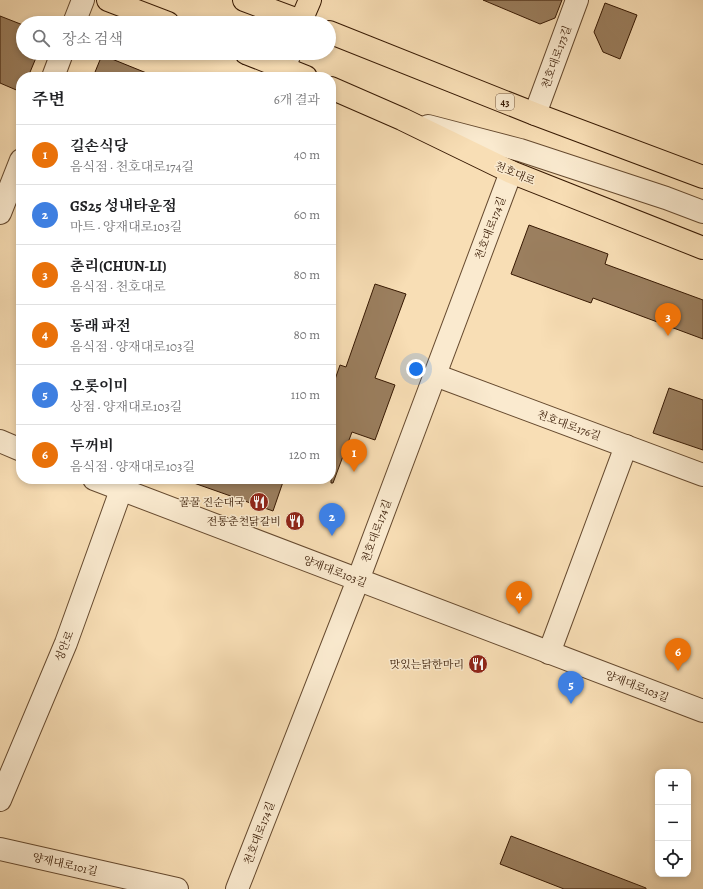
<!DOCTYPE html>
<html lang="ko">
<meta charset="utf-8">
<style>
body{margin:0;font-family:Alegreya,"Noto Serif KR",serif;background:#f6f6f6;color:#202124}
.controls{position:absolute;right:12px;bottom:12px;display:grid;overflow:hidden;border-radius:8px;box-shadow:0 2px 6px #0003}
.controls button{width:36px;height:36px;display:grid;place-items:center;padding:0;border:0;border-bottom:1px solid #e0e0e0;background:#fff;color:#202124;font:20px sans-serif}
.you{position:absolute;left:416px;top:369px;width:14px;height:14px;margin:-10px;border:3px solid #fff;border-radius:50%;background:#1a73e8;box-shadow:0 0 0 6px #1a73e833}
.badge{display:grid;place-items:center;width:26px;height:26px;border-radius:50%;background:#ea580c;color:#fff;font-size:13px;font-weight:700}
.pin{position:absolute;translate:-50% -33px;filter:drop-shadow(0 1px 2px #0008)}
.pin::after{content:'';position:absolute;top:21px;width:14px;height:12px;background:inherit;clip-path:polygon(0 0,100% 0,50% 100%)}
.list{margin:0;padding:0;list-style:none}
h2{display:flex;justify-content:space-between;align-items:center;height:52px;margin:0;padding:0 16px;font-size:17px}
h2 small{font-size:13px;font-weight:400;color:#757577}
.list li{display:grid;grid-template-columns:26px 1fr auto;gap:12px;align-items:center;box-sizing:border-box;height:60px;padding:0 16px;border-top:1px solid #e0e0e0}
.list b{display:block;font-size:15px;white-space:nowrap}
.list p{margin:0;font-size:13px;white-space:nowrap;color:#757577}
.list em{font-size:13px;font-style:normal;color:#757577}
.icon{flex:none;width:22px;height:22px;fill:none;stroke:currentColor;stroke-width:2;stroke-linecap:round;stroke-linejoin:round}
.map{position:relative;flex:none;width:703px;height:889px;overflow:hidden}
.search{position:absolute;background:#fff;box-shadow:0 2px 6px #0003;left:16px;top:16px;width:320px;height:44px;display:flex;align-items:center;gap:10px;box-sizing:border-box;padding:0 14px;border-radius:22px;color:#757577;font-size:15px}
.panel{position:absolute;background:#fff;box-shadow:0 2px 6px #0003;left:16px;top:72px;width:320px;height:412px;border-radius:16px}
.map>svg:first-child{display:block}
</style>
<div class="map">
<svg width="703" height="889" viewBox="0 0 703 889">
<rect width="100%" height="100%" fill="#f8deb5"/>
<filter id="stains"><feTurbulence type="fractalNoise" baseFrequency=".005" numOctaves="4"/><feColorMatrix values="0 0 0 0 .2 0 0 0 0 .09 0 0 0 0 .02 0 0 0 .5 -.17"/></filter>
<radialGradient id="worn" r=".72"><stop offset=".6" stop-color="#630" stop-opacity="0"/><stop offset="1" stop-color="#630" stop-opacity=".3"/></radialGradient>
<!-- building -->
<g fill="#9b7f5f" stroke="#361802">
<polygon points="483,0 562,0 555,18 540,24"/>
<polygon points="605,3 637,15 620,59 603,52 594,32"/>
<polygon points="0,16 23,25 23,53 38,53 28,77 21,77 21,92 0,83"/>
<polygon points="102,55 154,76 153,77 93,77"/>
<polygon points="529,225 608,254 605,264 703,300 703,339 593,298 591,303 511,274"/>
<polygon points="375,284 406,294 375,378 395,385 375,440 352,432 333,483 331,483 331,391 340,365 346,367"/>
<polygon points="669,388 703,400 703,450 653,433"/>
<polygon points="191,479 284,479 273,511 191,482"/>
<polygon points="511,836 646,888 646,889 564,889 500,864"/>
</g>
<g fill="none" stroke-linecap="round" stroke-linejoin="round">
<!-- minor casing -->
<g stroke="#664a2f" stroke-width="24">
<g id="minor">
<polyline points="74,23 83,0"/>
<polyline points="53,77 62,53"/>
<polyline points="281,77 290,53"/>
<polyline points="535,114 577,0"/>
<polyline points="428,126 520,150 666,198 703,212"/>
<polyline points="0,213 21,160"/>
<polyline points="435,375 703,475"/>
<polyline points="0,441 21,450"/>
<polyline points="94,479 703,711"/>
<polyline points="549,653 626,446"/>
<polyline points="0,800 66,643 125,479"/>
<polyline points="0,849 177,889"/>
<polyline points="237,889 358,580 511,172"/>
</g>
</g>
<!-- major casing -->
<g stroke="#361802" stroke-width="24">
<g id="major">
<polyline points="108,0 168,23"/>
<polyline points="244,0 306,23"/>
<polyline points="301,21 310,0"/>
<polyline points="329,32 535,114 703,177"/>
<polyline points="246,53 306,77"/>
<polyline points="331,88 402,119 511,172 703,248"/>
</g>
</g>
<!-- minor -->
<use href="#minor" stroke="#faeacf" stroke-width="22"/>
<!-- major -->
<use href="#major" stroke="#f8deb5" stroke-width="22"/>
</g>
<!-- icons -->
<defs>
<g id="restaurant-disc" transform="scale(1)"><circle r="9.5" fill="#8f2418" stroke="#faeacf"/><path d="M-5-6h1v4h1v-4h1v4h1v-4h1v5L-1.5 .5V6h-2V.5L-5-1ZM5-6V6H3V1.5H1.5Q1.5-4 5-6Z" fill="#fff"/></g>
</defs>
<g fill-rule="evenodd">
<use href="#restaurant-disc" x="259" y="502"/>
<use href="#restaurant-disc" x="295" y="521"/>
<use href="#restaurant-disc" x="478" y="664"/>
</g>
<g text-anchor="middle" stroke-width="3" stroke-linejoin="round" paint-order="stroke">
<!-- shield labels -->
<rect fill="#faeacf" stroke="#715740" stroke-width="1" x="496" y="94" width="18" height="16" rx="3"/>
<g font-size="10" font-weight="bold" fill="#361802">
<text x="505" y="106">43</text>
</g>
<!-- street labels -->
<g font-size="11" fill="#361802" stroke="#faeacf">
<text transform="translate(556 57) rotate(-70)" y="4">천호대로173길</text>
<text transform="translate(515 173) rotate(23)" y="4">천호대로</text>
<text transform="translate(490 228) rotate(-69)" y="4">천호대로174길</text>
<text transform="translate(569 425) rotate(20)" y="4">천호대로176길</text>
<text transform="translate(376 531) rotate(-70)" y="4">천호대로174길</text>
<text transform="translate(335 571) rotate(21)" y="4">양재대로103길</text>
<text transform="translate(64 646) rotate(-68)" y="4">성안로</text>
<text transform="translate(637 686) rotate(21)" y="4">양재대로103길</text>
<text transform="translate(259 833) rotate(-69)" y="4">천호대로174길</text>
<text transform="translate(65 864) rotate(13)" y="4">양재대로101길</text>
</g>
<!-- poi labels -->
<g font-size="11" fill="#361802" stroke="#faeacf" text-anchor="end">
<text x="245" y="506">꿀꿀 진순대국</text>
<text x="281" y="525">전통춘천닭갈비</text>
<text x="464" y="668">맛있는닭한마리</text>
</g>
</g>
<rect width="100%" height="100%" filter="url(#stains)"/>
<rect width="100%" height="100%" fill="url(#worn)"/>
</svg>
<div class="controls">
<button>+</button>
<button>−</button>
<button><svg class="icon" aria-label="locate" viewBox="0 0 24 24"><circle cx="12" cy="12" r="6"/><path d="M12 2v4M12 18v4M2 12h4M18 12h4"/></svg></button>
</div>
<div class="you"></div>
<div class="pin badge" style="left:354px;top:472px;background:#e8710a">1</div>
<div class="pin badge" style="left:332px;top:536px;background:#3f7fe0">2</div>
<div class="pin badge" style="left:668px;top:336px;background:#e8710a">3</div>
<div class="pin badge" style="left:519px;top:614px;background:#e8710a">4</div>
<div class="pin badge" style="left:571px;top:704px;background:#3f7fe0">5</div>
<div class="pin badge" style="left:678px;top:671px;background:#e8710a">6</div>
<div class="search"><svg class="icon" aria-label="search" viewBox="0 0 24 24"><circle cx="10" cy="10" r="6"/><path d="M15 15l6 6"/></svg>장소 검색</div>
<section class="panel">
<h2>주변<small>6개 결과</small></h2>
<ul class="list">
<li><span class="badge" style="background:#e8710a">1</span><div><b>길손식당</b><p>음식점 · 천호대로174길</p></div><em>40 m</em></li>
<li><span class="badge" style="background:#3f7fe0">2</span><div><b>GS25 성내타운점</b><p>마트 · 양재대로103길</p></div><em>60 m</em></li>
<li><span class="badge" style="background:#e8710a">3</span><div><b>춘리(CHUN-LI)</b><p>음식점 · 천호대로</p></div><em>80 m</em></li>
<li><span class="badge" style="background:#e8710a">4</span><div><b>동래 파전</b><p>음식점 · 양재대로103길</p></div><em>80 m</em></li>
<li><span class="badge" style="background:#3f7fe0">5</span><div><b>오롯이미</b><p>상점 · 양재대로103길</p></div><em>110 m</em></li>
<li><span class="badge" style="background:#e8710a">6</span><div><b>두꺼비</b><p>음식점 · 양재대로103길</p></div><em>120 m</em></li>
</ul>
</section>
</div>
